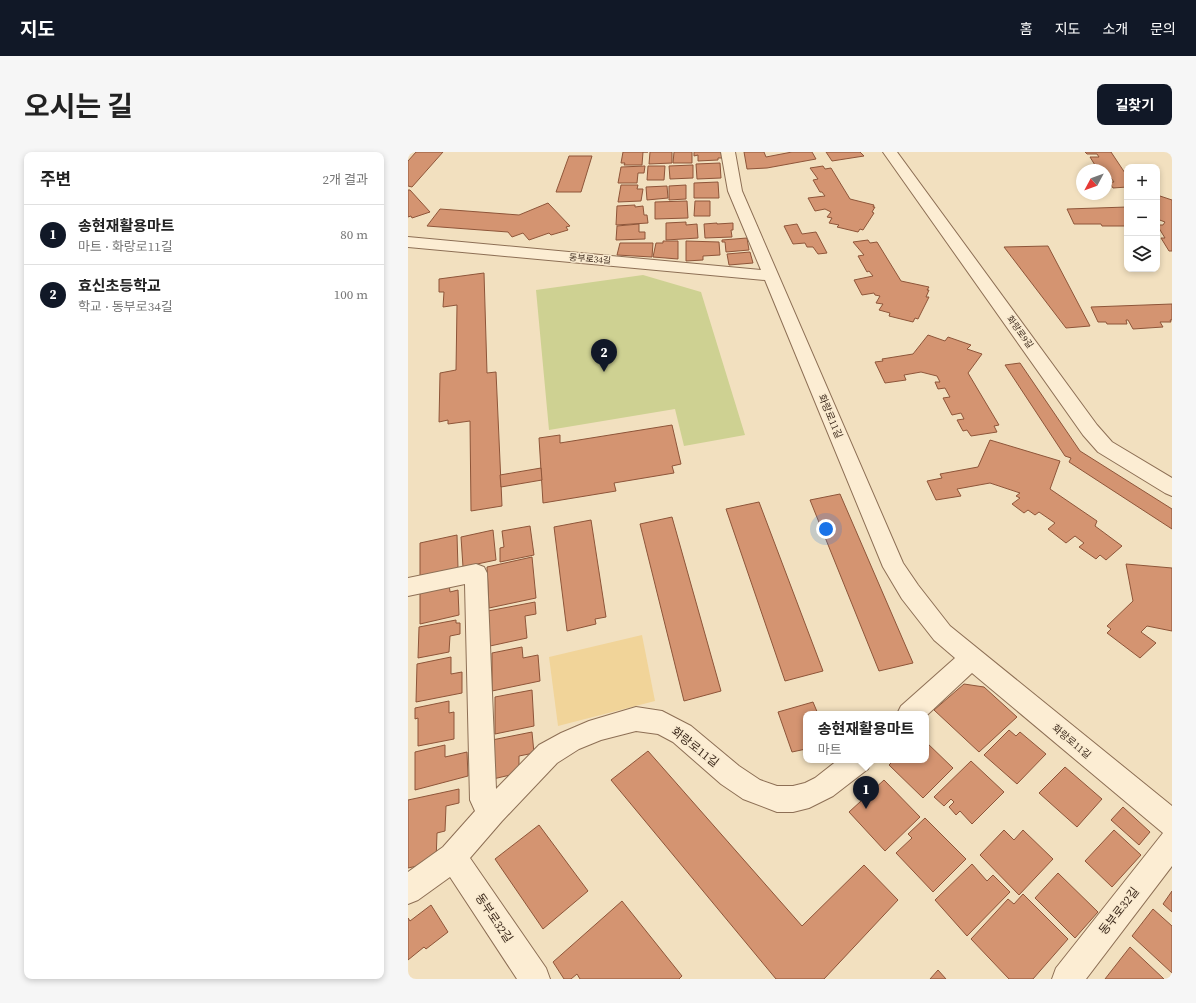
<!DOCTYPE html>
<html lang="ko">
<meta charset="utf-8">
<style>
body{margin:0;font-family:"Source Serif 4","Noto Sans KR",serif;background:#f6f6f6;color:#222}
.controls{position:absolute;right:12px;top:12px;display:grid;overflow:hidden;border-radius:8px;box-shadow:0 2px 6px #0003}
.controls button{width:36px;height:36px;display:grid;place-items:center;padding:0;border:0;border-bottom:1px solid #e0e0e0;background:#fff;color:#222;font:20px sans-serif}
.compass{position:absolute;left:668px;top:12px;width:36px;height:36px;border-radius:50%;background:#fff;box-shadow:0 2px 6px #0003;rotate:229deg}
.you{position:absolute;left:418px;top:377px;width:14px;height:14px;margin:-10px;border:3px solid #fff;border-radius:50%;background:#1a73e8;box-shadow:0 0 0 6px #1a73e833}
.badge{display:grid;place-items:center;width:26px;height:26px;border-radius:50%;background:#111827;color:#fff;font-size:13px;font-weight:700}
.pin{position:absolute;translate:-50% -33px;filter:drop-shadow(0 1px 2px #0008)}
.pin::after{content:'';position:absolute;top:21px;width:14px;height:12px;background:inherit;clip-path:polygon(0 0,100% 0,50% 100%)}
.popup{position:absolute;left:395px;top:559px;width:126px;height:52px;box-sizing:border-box;display:grid;place-content:center;border-radius:8px;background:#fff;filter:drop-shadow(0 1px 3px #0005);font-size:13px;white-space:nowrap;color:#767676}
.popup b{font-size:15px;color:#222}
.popup::after{content:'';position:absolute;left:50%;top:100%;margin-left:-8px;border:8px solid transparent;border-top-color:#fff}
.list{margin:0;padding:0;list-style:none}
h2{display:flex;justify-content:space-between;align-items:center;height:52px;margin:0;padding:0 16px;font-size:17px}
h2 small{font-size:13px;font-weight:400;color:#767676}
.list li{display:grid;grid-template-columns:26px 1fr auto;gap:12px;align-items:center;box-sizing:border-box;height:60px;padding:0 16px;border-top:1px solid #e0e0e0}
.list b{display:block;font-size:15px;white-space:nowrap}
.list p{margin:0;font-size:13px;white-space:nowrap;color:#767676}
.list em{font-size:13px;font-style:normal;color:#767676}
.icon{flex:none;width:22px;height:22px;fill:none;stroke:currentColor;stroke-width:2;stroke-linecap:round;stroke-linejoin:round}
.map{position:relative;flex:none;width:764px;height:827px;overflow:hidden;border-radius:8px}
header{display:flex;align-items:center;gap:24px;box-sizing:border-box;height:56px;padding:0 20px;background:#111827;color:#fff}
header strong{font-size:19px}
nav{display:flex;gap:22px;margin-inline-start:auto;font-size:14px}
.intro{display:flex;align-items:center;justify-content:space-between;box-sizing:border-box;height:96px;padding:0 24px}
h1{margin:0;font-size:28px}
.button{padding:10px 18px;border-radius:8px;background:#111827;color:#fff;font-size:14px;font-weight:700}
main{display:flex;gap:24px;padding:0 24px}
aside{flex:1;background:#fff;border-radius:8px;box-shadow:0 2px 6px #0003}
.map>svg:first-child{display:block}
</style>
<header>
<strong>지도</strong>
<nav><a>홈</a><a>지도</a><a>소개</a><a>문의</a></nav>
</header>
<div class="intro"><h1>오시는 길</h1><a class="button">길찾기</a></div>
<main>
<aside>
<h2>주변<small>2개 결과</small></h2>
<ul class="list">
<li><span class="badge">1</span><div><b>송현재활용마트</b><p>마트 · 화랑로11길</p></div><em>80 m</em></li>
<li><span class="badge">2</span><div><b>효신초등학교</b><p>학교 · 동부로34길</p></div><em>100 m</em></li>
</ul>
</aside>
<div class="map">
<svg width="764" height="827" viewBox="0 0 764 827">
<rect width="100%" height="100%" fill="#f2e0bf"/>
<!-- green -->
<polygon fill="#ced192" points="235,123 293,140 337,283 276,294 267,257 141,278 128,138"/>
<!-- sand -->
<polygon fill="#f1d499" points="234,483 247,549 150,574 141,505"/>
<!-- building -->
<g fill="#d49471" stroke="#8e5539">
<polygon points="8,0 35,0 4,35 0,34 0,9"/>
<polygon points="215,0 240,0 235,0 234,13 216,13 217,11 213,11"/>
<polygon points="242,0 264,0 264,11 241,12"/>
<polygon points="266,0 284,0 284,11 265,11"/>
<polygon points="286,0 313,0 314,6 310,6 310,8 290,9 290,3 286,4"/>
<polygon points="336,0 356,0 358,5 384,0 404,0 408,7 359,16 339,17"/>
<polygon points="418,0 452,0 456,4 424,9"/>
<polygon points="677,0 703,0 719,24 719,35 705,36 701,30 706,30 703,26 698,26 698,18 690,18 682,5 691,5 689,2 679,2"/>
<polygon points="161,4 184,4 173,40 148,40"/>
<polygon points="312,11 313,26 289,27 288,12"/>
<polygon points="285,13 285,26 262,27 261,14"/>
<polygon points="237,14 236,21 230,21 229,31 210,31 213,15"/>
<polygon points="240,14 257,14 256,28 239,28"/>
<polygon points="415,14 417,17 423,16 442,47 466,53 465,55 467,55 464,60 466,61 455,78 452,77 450,80 429,75 431,73 421,71 424,66 419,65 423,60 417,57 407,59 400,46 417,44 414,40 412,40 405,28 410,27 402,16"/>
<polygon points="310,30 311,46 286,46 286,31"/>
<polygon points="213,33 230,33 229,37 235,37 233,49 210,50"/>
<polygon points="278,33 278,47 261,48 261,34"/>
<polygon points="259,34 260,46 239,48 238,35"/>
<polygon points="0,38 2,38 22,60 4,66 3,64 0,65"/>
<polygon points="749,43 764,48 764,99 761,99 753,86 757,86 749,73 755,73 757,70 749,67"/>
<polygon points="279,49 280,66 247,67 247,50"/>
<polygon points="287,49 302,49 302,64 286,64"/>
<polygon points="140,51 162,74 158,75 160,78 143,83 141,81 121,88 115,81 104,85 100,80 19,74 32,57 111,63"/>
<polygon points="227,53 227,55 235,54 236,63 239,63 240,71 208,73 209,54"/>
<polygon points="719,55 719,74 694,74 693,72 666,72 659,57"/>
<polygon points="278,70 278,73 289,72 290,86 258,88 258,71"/>
<polygon points="309,71 309,72 325,71 325,78 323,78 324,85 297,86 296,72"/>
<polygon points="231,72 231,80 237,80 237,87 208,88 209,74"/>
<polygon points="389,72 394,82 408,80 419,101 410,102 405,95 399,95 397,91 385,92 376,74"/>
<polygon points="339,86 341,98 318,100 317,90 314,90 314,88"/>
<polygon points="460,88 462,91 469,90 493,129 521,135 519,138 521,138 518,145 521,145 510,167 507,166 505,170 481,164 482,161 471,158 475,152 468,151 472,144 467,143 466,141 454,143 446,128 465,124 461,119 459,120 450,104 456,103 445,90"/>
<polygon points="255,89 270,89 270,107 245,105 248,91 255,91"/>
<polygon points="278,89 311,90 312,103 295,104 295,108 278,109"/>
<polygon points="212,91 245,91 244,105 209,103"/>
<polygon points="640,94 682,174 658,176 596,95"/>
<polygon points="342,100 345,111 321,113 319,102"/>
<polygon points="76,121 79,221 88,220 94,354 63,359 62,269 40,272 40,268 31,270 32,221 48,218 49,153 35,155 36,140 31,140 31,127"/>
<polygon points="764,152 764,168 762,168 763,170 752,170 755,175 725,177 720,168 718,168 719,172 699,172 698,170 690,170 683,155"/>
<polygon points="520,183 537,189 540,185 563,193 559,197 574,202 560,221 591,273 586,274 589,280 563,284 559,278 555,279 549,268 556,267 553,261 544,263 535,246 542,245 537,236 530,237 527,230 532,230 529,224 513,220 496,223 498,228 477,231 467,210 475,209 474,207 505,202"/>
<polygon points="612,211 672,299 764,357 764,377 661,310 663,306 657,304 597,213"/>
<polygon points="264,273 273,312 264,314 266,321 206,331 208,339 135,351 131,286 152,283 152,291"/>
<polygon points="582,288 652,309 642,337 689,369 687,374 714,394 698,408 692,403 688,407 671,395 676,391 667,384 658,391 640,377 647,371 631,360 627,363 620,358 616,361 604,352 612,346 608,344 612,341 582,331 549,337 553,344 528,348 519,329 534,326 532,322 570,315"/>
<polygon points="133,316 134,328 93,335 92,323"/>
<polygon points="432,342 505,511 471,519 402,348"/>
<polygon points="351,350 415,519 377,529 318,357"/>
<polygon points="264,365 313,539 276,549 232,372"/>
<polygon points="183,368 198,465 187,467 188,472 159,479 146,375"/>
<polygon points="122,374 126,403 92,410 92,396 96,395 94,379"/>
<polygon points="85,378 88,408 55,415 53,385"/>
<polygon points="49,383 50,416 12,424 12,391"/>
<polygon points="124,405 128,446 81,456 79,415"/>
<polygon points="718,412 764,416 764,479 739,474 733,480 748,491 732,506 699,481 703,477 699,474 725,449"/>
<polygon points="41,432 42,440 50,438 51,463 12,472 12,439"/>
<polygon points="127,450 128,462 117,464 119,486 82,494 80,459"/>
<polygon points="48,468 48,471 52,471 52,482 42,484 41,500 10,506 11,475"/>
<polygon points="114,495 115,506 130,503 132,529 84,539 84,501"/>
<polygon points="43,505 43,522 54,520 54,541 8,550 9,512"/>
<polygon points="556,532 576,535 609,565 571,600 526,558"/>
<polygon points="124,538 126,574 87,582 87,545"/>
<polygon points="41,549 41,561 46,560 46,587 10,594 10,566 7,567 7,556"/>
<polygon points="405,550 410,562 398,562 398,597 384,600 370,560"/>
<polygon points="601,578 608,584 612,580 638,602 609,632 576,603"/>
<polygon points="124,580 126,601 111,604 111,621 85,627 84,588"/>
<polygon points="518,590 545,616 515,646 481,613 486,608 518,608"/>
<polygon points="37,593 37,605 59,600 60,624 7,638 7,600"/>
<polygon points="240,599 394,774 456,713 490,748 416,827 368,827 203,628"/>
<polygon points="563,609 596,640 564,672 552,659 548,663 541,655 546,650 543,647 536,654 526,645"/>
<polygon points="657,615 694,647 669,675 631,641"/>
<polygon points="476,628 512,665 477,699 441,660"/>
<polygon points="51,637 51,651 38,654 37,679 29,681 28,710 0,716 0,648"/>
<polygon points="715,655 742,680 731,693 703,668"/>
<polygon points="517,666 558,707 525,740 488,701 504,686 500,682"/>
<polygon points="131,673 180,739 135,777 87,707"/>
<polygon points="596,678 606,688 615,678 645,707 611,743 572,703"/>
<polygon points="706,678 733,703 704,735 677,709"/>
<polygon points="564,712 579,729 585,723 602,740 559,784 527,748"/>
<polygon points="650,721 690,760 667,786 627,746"/>
<polygon points="764,739 764,760 755,752"/>
<polygon points="615,742 660,787 625,827 601,827 563,787 600,747 606,752"/>
<polygon points="214,749 274,824 271,827 172,827 169,822 163,827 156,827 145,810"/>
<polygon points="23,753 40,780 18,797 16,795 0,808 0,766 2,769"/>
<polygon points="745,757 764,774 764,821 724,784"/>
<polygon points="722,795 756,827 697,827"/>
<polygon points="530,818 538,827 522,827"/>
</g>
<g fill="none" stroke-linecap="round" stroke-linejoin="round">
<!-- minor casing -->
<g stroke="#8d6f55" stroke-width="2">
<g id="minor">
<polygon points="313,0 327,0 334,39 495,411 510,433 542,474 764,654 764,714 678,827 644,827 648,816 755,681 564,521 518,564 518,562 489,562 493,554 547,506 526,488 494,447 475,415 357,128 0,95 0,85 353,118 320,39"/>
<polygon points="475,0 489,0 689,273 704,290 764,326 764,344 757,341 690,300 675,283"/>
<polygon points="68,412 76,415 79,421 88,637 131,593 153,581 181,569 228,555 254,559 283,574 331,614 352,628 369,634 385,634 397,631 407,626 430,608 464,608 460,617 425,644 401,656 385,660 369,660 335,647 313,632 265,590 250,582 228,579 193,588 171,597 149,611 94,669 62,706 138,816 142,827 109,827 42,725 10,748 0,752 0,720 35,695 67,659 62,648 57,432 0,444 0,426"/>
</g>
</g>
<!-- minor -->
<use href="#minor" fill="#fcedd3" fill-rule="evenodd"/>
</g>
<g text-anchor="middle" stroke-width="3" stroke-linejoin="round" paint-order="stroke">
<!-- far-street labels -->
<g font-size="9" fill="#3b281b" stroke="#f9eacf">
<text transform="translate(182 107) rotate(5)" y="3">동부로34길</text>
<text transform="translate(612 180) rotate(54)" y="3">화랑로9길</text>
</g>
<!-- street labels -->
<g font-size="10" fill="#3b281b" stroke="#f9eacf">
<text transform="translate(423 264) rotate(67)" y="4">화랑로11길</text>
<text transform="translate(664 589) rotate(40)" y="4">화랑로11길</text>
</g>
<!-- near-street labels -->
<g font-size="12" fill="#3b281b" stroke="#f9eacf">
<text transform="translate(287 595) rotate(38)" y="4">화랑로11길</text>
<text transform="translate(711 759) rotate(-52)" y="4">동부로32길</text>
<text transform="translate(86 766) rotate(56)" y="4">동부로32길</text>
</g>
</g>
</svg>
<div class="controls">
<button>+</button>
<button>−</button>
<button><svg class="icon" aria-label="layers" viewBox="0 0 24 24"><path d="M12 4l9 5-9 5-9-5zM3 14l9 5 9-5"/></svg></button>
</div>
<svg class="compass" viewBox="-18 -18 36 36"><path d="M0-13l5 13h-10z" fill="#e53935"/><path d="M0 13l5-13h-10z" fill="#767676"/></svg>
<div class="you"></div>
<div class="pin badge" style="left:458px;top:657px">1</div>
<div class="popup"><b>송현재활용마트</b>마트</div>
<div class="pin badge" style="left:196px;top:220px">2</div>
</div>
</main>
